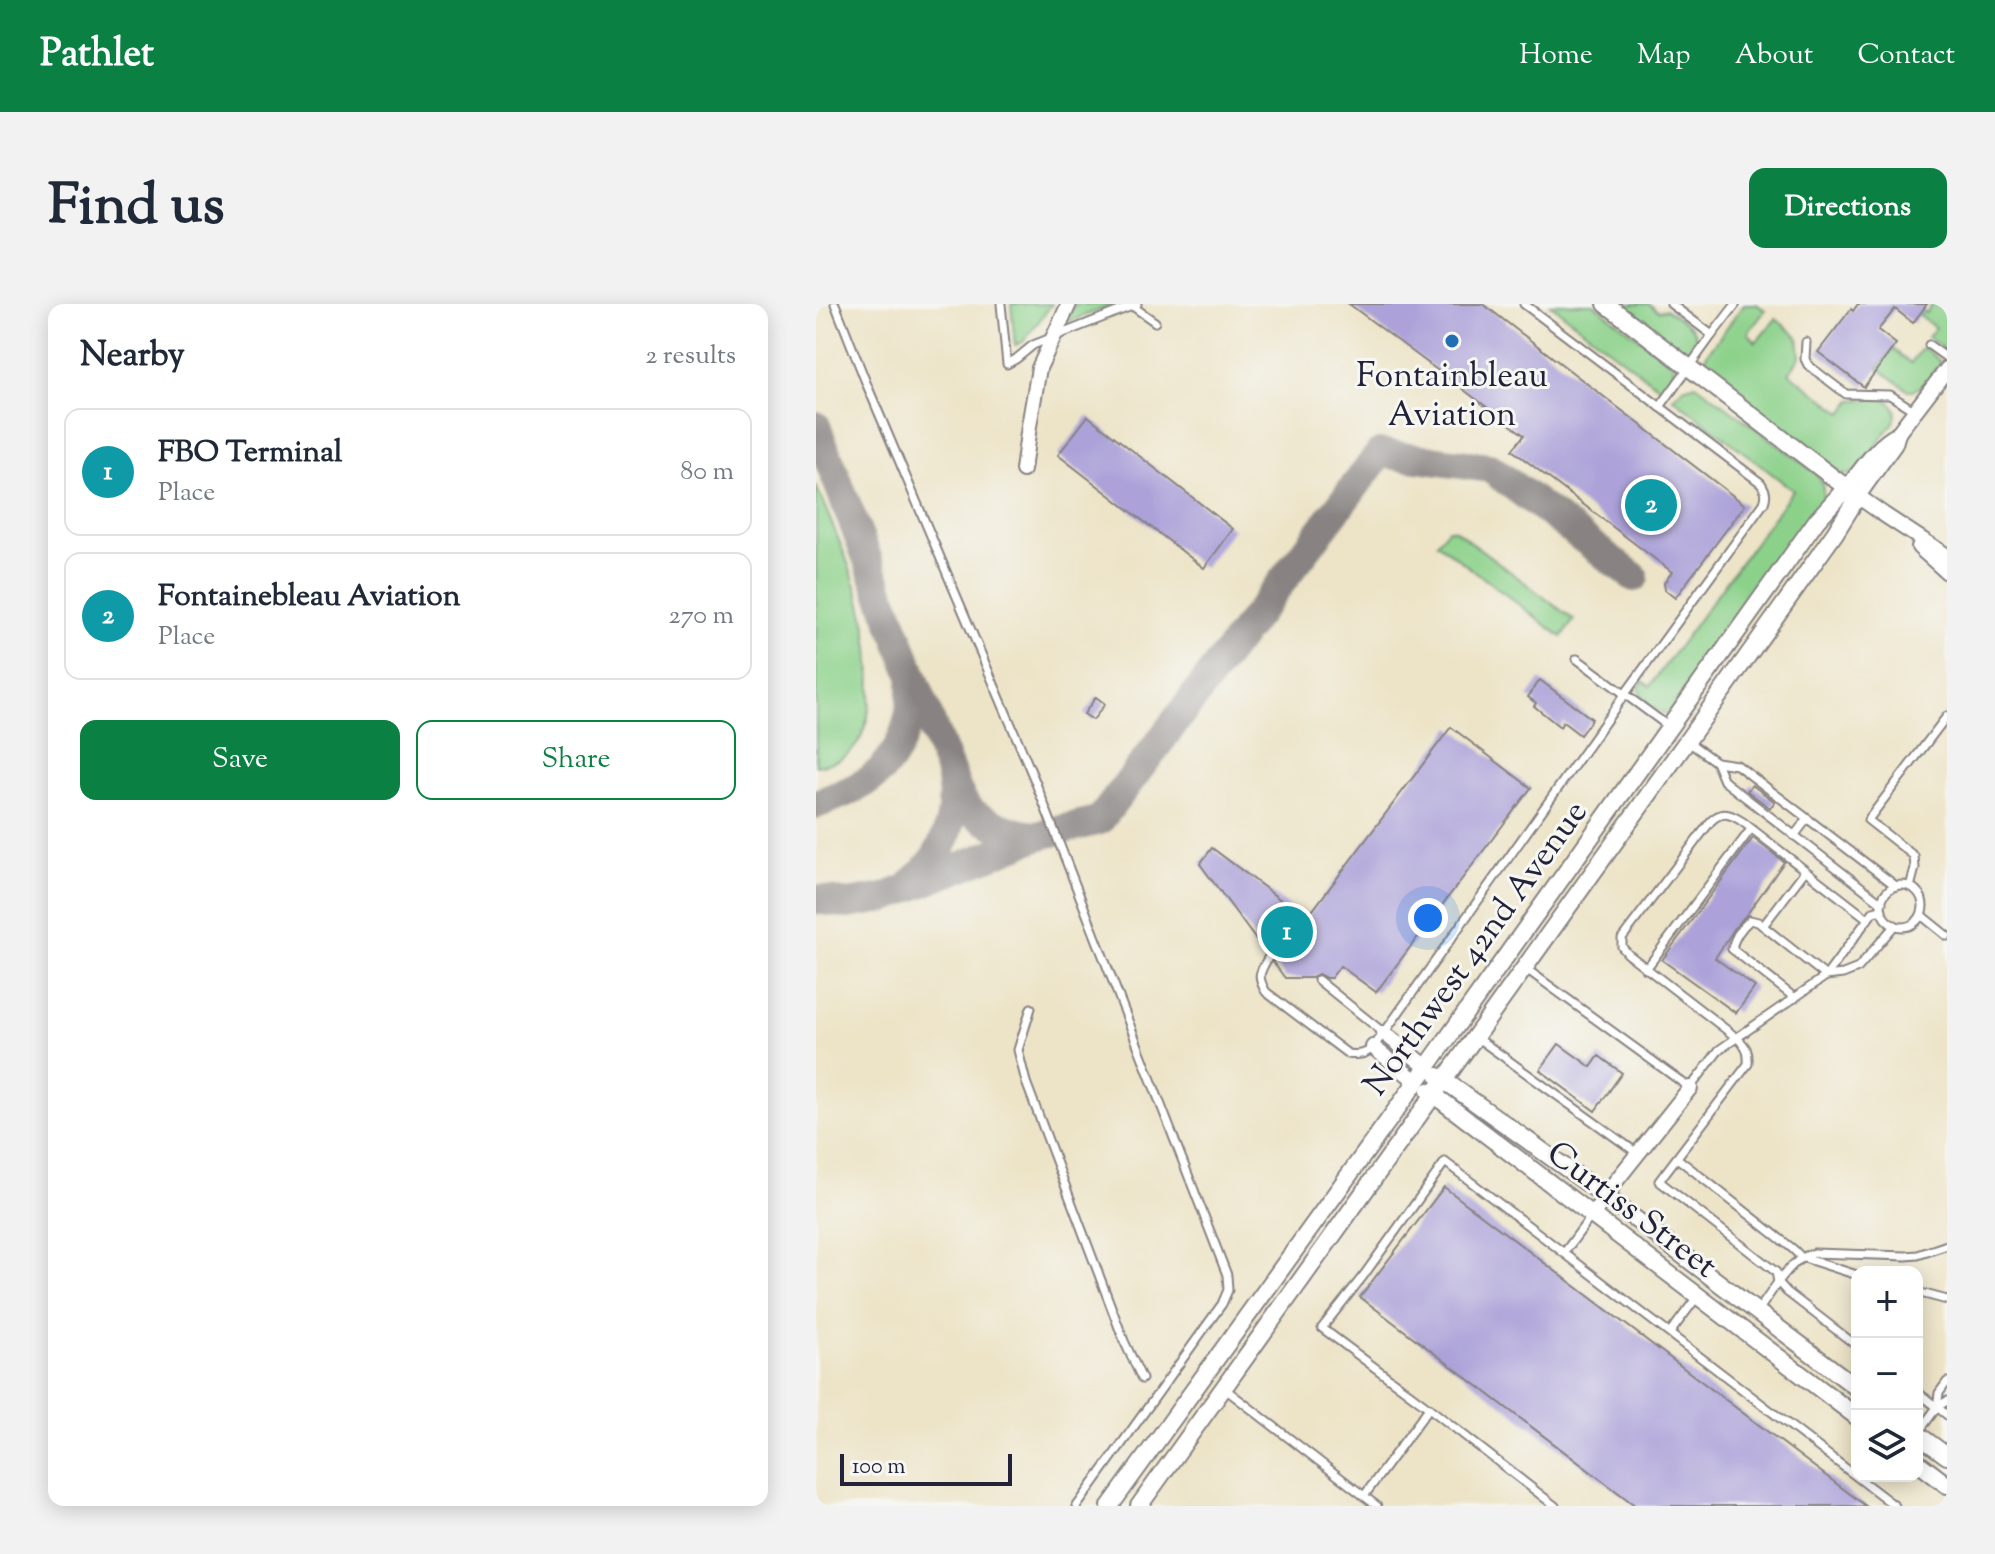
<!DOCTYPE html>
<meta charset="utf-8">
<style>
body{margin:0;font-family:"Sorts Mill Goudy",serif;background:#f2f2f3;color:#1f2937}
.controls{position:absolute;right:24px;bottom:24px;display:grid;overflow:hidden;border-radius:16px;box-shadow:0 4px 20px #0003}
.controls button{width:72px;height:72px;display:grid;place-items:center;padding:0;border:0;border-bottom:2px solid #e0e1e3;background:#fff;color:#1f2937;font:40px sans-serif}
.scale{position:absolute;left:24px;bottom:20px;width:172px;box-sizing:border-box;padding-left:8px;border:4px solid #22223b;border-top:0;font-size:22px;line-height:28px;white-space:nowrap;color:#22223b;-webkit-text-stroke:6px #f6f6f2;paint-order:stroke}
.you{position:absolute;left:612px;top:614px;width:28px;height:28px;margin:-20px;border:6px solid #fff;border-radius:50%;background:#1a73e8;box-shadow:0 0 0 12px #1a73e833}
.badge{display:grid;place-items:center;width:52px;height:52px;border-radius:50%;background:#0b8043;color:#fff;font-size:26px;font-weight:700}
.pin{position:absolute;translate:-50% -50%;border:4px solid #fff;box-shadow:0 2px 8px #0006}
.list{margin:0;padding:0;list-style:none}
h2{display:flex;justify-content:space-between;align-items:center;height:104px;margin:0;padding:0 32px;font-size:34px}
h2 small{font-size:26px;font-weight:400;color:#747a83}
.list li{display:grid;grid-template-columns:52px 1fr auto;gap:24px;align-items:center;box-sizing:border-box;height:128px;margin:0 16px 16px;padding:0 16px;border:2px solid #e0e1e3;border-radius:16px}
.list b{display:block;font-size:30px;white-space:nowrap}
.list p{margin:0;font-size:26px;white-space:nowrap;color:#747a83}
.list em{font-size:26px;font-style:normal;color:#747a83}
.actions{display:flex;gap:16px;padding:24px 32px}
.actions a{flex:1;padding:18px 0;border:2px solid #0b8043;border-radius:16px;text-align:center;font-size:28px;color:#0b8043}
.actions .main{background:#0b8043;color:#fff}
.icon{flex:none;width:44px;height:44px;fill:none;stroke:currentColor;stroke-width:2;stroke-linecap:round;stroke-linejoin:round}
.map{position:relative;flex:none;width:1131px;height:1202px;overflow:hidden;border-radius:16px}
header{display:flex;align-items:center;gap:48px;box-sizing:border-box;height:112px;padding:0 40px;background:#0b8043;color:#fff}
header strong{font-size:38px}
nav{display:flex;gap:44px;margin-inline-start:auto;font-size:28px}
.intro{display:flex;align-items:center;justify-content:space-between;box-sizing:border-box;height:192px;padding:0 48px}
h1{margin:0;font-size:56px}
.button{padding:20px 36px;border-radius:16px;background:#0b8043;color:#fff;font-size:28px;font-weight:700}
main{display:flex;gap:48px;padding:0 48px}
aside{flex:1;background:#fff;border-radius:16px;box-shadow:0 4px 20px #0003}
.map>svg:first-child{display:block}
</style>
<header>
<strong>Pathlet</strong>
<nav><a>Home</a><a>Map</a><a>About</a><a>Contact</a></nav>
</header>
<div class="intro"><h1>Find us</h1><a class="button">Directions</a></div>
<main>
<aside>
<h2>Nearby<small>2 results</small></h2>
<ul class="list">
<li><span class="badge" style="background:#0f9aa8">1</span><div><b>FBO Terminal</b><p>Place</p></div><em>80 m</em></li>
<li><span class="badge" style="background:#0f9aa8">2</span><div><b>Fontainebleau Aviation</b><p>Place</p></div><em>270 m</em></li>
</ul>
<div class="actions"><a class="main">Save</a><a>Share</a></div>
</aside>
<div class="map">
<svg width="1131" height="1202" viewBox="0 0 1131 1202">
<rect width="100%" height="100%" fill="#f6f6f2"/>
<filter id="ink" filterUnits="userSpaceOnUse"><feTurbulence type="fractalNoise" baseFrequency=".0125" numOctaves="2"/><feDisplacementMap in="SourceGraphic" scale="16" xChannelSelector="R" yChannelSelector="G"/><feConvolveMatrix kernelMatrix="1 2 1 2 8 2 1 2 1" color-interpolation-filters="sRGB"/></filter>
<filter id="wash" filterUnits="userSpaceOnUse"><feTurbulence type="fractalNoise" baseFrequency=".006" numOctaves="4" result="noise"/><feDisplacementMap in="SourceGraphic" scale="32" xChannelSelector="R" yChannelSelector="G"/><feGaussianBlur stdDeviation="1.8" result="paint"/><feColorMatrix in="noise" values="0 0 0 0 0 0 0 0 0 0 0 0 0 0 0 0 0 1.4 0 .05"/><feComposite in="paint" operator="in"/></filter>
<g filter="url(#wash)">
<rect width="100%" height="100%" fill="#ede4c8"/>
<!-- green -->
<g fill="#8cd18a" stroke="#577a62" stroke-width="2">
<polygon points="195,0 236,0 207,38 199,41"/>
<polygon points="259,0 300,0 249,19"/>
<polygon points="734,0 778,0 856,59 858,62 856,74 848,87"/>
<path d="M801,0H833L842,7L850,5C865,16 892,27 874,47L866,48Z"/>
<path d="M928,0H941L949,7L932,29L940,38L960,15L982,33L984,53L973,69L1027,109L1036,96C1053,95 1088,89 1078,118L1041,166L1032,171L1023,169L892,70L889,64V53Z"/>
<polygon points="1117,0 1131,0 1131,48 1112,33 1119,24 1103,11 1106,7 1110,9"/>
<path d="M1107,43L1125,58C1116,70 1108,88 1092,86L1062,64L1077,45L1095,59Z"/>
<path d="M880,80L997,167C1006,176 1010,187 1005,198L851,410C838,406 825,397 823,383L827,377L834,382L977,186L857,94L867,84Z"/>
<path d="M0,182C15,218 32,254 43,292C54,330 63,404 42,439C33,453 16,460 0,462Z"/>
<polygon points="632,225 639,226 758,316 746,333 621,239"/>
</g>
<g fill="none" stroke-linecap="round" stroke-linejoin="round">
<!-- taxiway -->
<g stroke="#888382" stroke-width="30">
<path d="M0,122L141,486C144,492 147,498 151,503C164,518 201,531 221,532"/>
<path d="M0,500C18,493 37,487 53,476C83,456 97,417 96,381"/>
<path d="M97,578C128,553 142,514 135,474"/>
<polyline points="0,595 32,600 68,594 221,532 284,516 564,149 674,164 818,273"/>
</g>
</g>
<g id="blocks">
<!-- building -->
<g fill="#aca2d9">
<polygon points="533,0 667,0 929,201 859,294 849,286 848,279 856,268 696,146 708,131"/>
<polygon points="1042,0 1111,0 1097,19 1079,5 1062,26 1080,40 1048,83 1002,48 1035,5 1037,7"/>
<polygon points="272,112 417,225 388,264 242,151"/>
<polygon points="724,376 776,415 764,431 747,418 744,423 718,402 720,399 712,393"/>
<polygon points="280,393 289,400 277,416 268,410"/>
<polygon points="635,423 715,484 560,688 524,662 515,674 510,674 502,670 496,674 469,674 457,658 457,650 453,648 449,648 384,560 396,544 490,615"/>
<polygon points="936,481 959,498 954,504 931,487"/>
<polygon points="937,534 968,558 931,610 920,622 899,654 939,683 920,709 846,656"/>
<polygon points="743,740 775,763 783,752 806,769 779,807 724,766"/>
<polygon points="628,883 1050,1202 820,1202 544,993"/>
</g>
</g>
</g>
<g filter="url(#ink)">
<use href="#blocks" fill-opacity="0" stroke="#888382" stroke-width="2"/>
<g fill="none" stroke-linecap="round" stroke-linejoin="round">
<!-- service casing -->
<g stroke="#888382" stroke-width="11">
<g id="service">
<polyline points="19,0 51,81 219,477 411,971 412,986 406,1000 261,1202"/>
<polyline points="185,0 191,60 200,55 217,41 321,0"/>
<polyline points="315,1 339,18"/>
<polyline points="896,31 920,0"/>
<polyline points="990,38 989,55 992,61 1030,90 1074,91 1099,107"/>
<polyline points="1113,41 1131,54"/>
<polyline points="844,103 896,31 855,0"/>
<polyline points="761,355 852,422"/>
<polyline points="871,437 900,458 921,461 1080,582"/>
<polyline points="900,458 908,477 1066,599"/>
<polyline points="978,532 991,515"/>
<circle cx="1086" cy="602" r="21"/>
<polyline points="1094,583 1099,564 1098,552 1052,516 1131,412"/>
<polyline points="1105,611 1131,632"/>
<polyline points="947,622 989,567"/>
<path d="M452,654C443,669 441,673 450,688L532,750C553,753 556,744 568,729L502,676"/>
<polyline points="709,664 874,784 903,746 1010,672 1057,608 1066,606"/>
<polyline points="830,665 935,525"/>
<path d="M979,694L916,645C918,633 925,624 934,616L942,618L1010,672L1027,670L1042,664L1079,621"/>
<polyline points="215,704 202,746 210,778 308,1037 326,1075"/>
<path d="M568,729L809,390L948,199C951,191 950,187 945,179L708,0"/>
<polyline points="660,733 821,849"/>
<polyline points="861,854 977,945 985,953 1041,971"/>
<polyline points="748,949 1079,1202"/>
<polyline points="1101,988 1131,996"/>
<path d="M942,1007L962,978L960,968L843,877L932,760C933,747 930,742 921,734L812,650L806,643V634L895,517C906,506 915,510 927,518L1052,615"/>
<polyline points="854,1029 881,993"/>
<path d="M1041,1042L971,988L962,978C973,964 981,954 998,949L1090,952L1102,951L1131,941"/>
<polyline points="1131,1078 1123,1089 1121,1103 1131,1097"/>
<polyline points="408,1084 561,1202"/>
<polyline points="1101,1088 1121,1103 1102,1129"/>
<polyline points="1121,1103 1131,1111"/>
<polyline points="548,1192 613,1104"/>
<polyline points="739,1202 613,1104 506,1024 548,971 629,858 748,949 776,911"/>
</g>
</g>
<!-- minor casing -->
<g stroke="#888382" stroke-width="18">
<g id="minor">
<polyline points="207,166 213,122 223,64 253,0"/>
<path d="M1031,183C1046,165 1060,141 1082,130"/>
<polyline points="1036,188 1067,210 1131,252"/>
<polyline points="1042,192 1079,140 1082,129 1131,65"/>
<polyline points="1103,243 1131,268"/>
<polyline points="568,729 611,763"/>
<polyline points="557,743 600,777"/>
<polyline points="777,910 800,877 874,784"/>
</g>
</g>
<!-- tertiary casing -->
<g stroke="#888382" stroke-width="20">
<g id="tertiary">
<polyline points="790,0 1036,188"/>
<polyline points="622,772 789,892 1041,1084"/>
<polyline points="613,787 1041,1113"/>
<polyline points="1101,1130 1131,1152"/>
<polyline points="1101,1158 1131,1181"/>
<polyline points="294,1202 611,763 1001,216 1031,183"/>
<polyline points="323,1202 871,437 1019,229 1042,192"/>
</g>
</g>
<!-- service -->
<use href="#service" stroke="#fff" stroke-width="7"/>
<!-- minor -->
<use href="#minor" stroke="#fff" stroke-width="14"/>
<!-- tertiary -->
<use href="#tertiary" stroke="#fff" stroke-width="16"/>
</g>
</g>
<!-- markers -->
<circle fill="#1f6fb2" stroke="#f6f6f2" stroke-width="3" cx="636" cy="37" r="8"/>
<g text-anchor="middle" stroke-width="6" stroke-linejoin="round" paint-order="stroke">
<!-- poi labels -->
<g font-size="34" fill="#22223b" stroke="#f6f6f2">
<text x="636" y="82">Fontainbleau<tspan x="636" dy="39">Aviation</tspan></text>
</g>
<!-- street labels -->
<g font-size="34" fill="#22223b" stroke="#f6f6f2">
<text transform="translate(658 643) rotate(-54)" y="12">Northwest 42nd Avenue</text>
<text transform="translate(817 904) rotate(37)" y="12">Curtiss Street</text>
</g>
</g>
</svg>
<div class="controls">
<button>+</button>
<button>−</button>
<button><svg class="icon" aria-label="layers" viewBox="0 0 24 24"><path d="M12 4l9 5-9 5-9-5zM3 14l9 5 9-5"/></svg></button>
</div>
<div class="scale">100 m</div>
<div class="you"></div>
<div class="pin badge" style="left:471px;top:628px;background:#0f9aa8">1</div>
<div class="pin badge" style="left:835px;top:201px;background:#0f9aa8">2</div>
</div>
</main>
